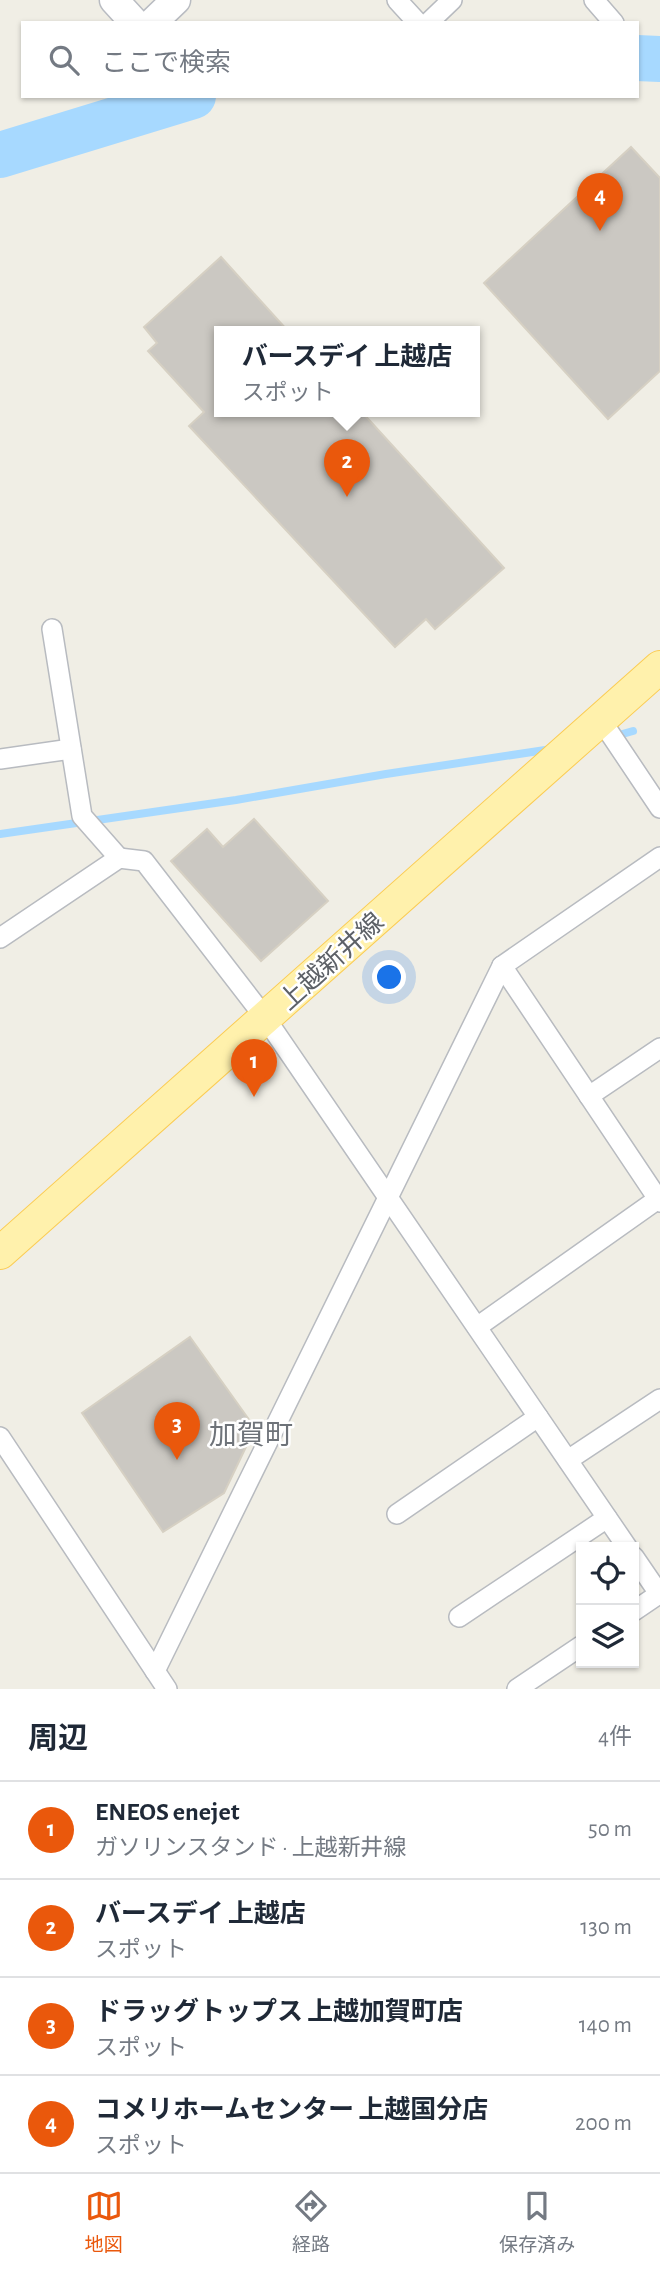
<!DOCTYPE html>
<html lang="ja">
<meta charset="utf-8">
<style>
body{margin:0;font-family:"Alegreya Sans","Noto Sans JP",sans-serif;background:#f6f6f7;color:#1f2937}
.controls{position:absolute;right:21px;bottom:21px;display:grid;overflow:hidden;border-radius:0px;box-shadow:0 2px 5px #0004}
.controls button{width:63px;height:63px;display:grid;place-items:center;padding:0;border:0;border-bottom:2px solid #e0e1e3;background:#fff;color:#1f2937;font:35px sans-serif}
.you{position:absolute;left:390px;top:978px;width:24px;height:24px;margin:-18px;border:5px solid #fff;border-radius:50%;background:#1a73e8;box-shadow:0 0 0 10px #1a73e833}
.badge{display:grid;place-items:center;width:46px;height:46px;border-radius:50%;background:#ea580c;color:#fff;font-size:23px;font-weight:700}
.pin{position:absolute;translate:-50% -58px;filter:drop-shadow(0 2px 4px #0008)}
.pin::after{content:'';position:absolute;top:37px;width:24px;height:21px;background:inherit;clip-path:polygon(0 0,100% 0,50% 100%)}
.popup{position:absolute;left:214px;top:326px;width:266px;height:91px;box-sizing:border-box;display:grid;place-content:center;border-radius:0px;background:#fff;filter:drop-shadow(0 2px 5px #0005);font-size:23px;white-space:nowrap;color:#747a83}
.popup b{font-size:26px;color:#1f2937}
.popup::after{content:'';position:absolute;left:50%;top:100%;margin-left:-14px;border:14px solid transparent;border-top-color:#fff}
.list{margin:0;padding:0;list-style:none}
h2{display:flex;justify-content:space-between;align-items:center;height:91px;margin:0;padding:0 28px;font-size:30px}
h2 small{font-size:23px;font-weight:400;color:#747a83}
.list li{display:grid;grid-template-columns:46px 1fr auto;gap:21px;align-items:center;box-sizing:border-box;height:98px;padding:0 28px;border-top:2px solid #e0e1e3}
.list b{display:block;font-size:26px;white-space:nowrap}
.list p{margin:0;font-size:23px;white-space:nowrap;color:#747a83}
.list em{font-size:23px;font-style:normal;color:#747a83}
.icon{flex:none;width:38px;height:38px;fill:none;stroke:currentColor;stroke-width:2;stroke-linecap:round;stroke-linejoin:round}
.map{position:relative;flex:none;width:660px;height:1689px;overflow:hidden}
.search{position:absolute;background:#fff;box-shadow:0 2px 5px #0004;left:21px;right:21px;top:21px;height:77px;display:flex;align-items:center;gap:18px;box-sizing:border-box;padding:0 24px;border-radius:0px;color:#747a83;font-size:26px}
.sheet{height:483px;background:#fff}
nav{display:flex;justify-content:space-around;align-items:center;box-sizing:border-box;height:98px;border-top:2px solid #e0e1e3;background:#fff;font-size:19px;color:#747a83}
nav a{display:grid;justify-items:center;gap:4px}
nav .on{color:#ea580c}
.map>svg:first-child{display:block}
</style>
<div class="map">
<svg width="660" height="1689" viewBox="0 0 660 1689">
<rect width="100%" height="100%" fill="#f0eee5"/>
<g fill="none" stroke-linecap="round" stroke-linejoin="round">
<!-- stream -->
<g stroke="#a7d9ff" stroke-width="8">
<polyline points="612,737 633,731"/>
<polyline points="0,834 236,800 386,774 552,749"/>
</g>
<!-- river -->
<g stroke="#a7d9ff" stroke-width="46">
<polyline points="637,58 660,59"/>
<polyline points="0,155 193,96"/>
</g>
</g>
<!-- building -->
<g fill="#cbc8c2" stroke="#d6d0c3" stroke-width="2">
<polygon points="631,147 660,178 660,371 608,419 484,283"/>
<polygon points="221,257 288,331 219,331 219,411 361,411 504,568 435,629 426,619 395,647 189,426 204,412 148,351 157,343 144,327"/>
<polygon points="254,819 328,901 261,961 171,861 207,829 223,847"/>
<polygon points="190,1337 255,1428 224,1493 163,1532 82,1413"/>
</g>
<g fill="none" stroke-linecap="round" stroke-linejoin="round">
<!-- street casing -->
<g stroke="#b8bbc0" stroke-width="22">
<g id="street">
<polyline points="397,0 418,23"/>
<polyline points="594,0 614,23"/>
<polyline points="428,23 452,0"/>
<polyline points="52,629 82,816 119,858"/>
<polyline points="601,720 660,808"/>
<polyline points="0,759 71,749"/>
<polyline points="0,938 119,858 144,861 266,1019 627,1547"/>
<polyline points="502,966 660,1202"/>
<polyline points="589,1096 660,1048"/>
<polyline points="477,1327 658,1199"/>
<polyline points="0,1437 167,1689"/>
<polyline points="568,1460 660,1399"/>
<polyline points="397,1514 538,1417"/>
<polyline points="634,1557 660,1595"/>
<polyline points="634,1611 659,1594"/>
<polyline points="459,1617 607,1518"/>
<polyline points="155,1671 502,966 660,857"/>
<polyline points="517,1689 581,1646"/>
</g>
</g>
<!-- secondary casing -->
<g stroke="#b9bcc2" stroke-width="31">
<g id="secondary">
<polyline points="114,0 135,23"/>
<polyline points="152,23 176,0"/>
</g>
</g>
<!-- primary casing -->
<g stroke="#fbcc53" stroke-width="34">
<polyline id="primary" points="0,1253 660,667"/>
</g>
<!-- street -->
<use href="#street" stroke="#fff" stroke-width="19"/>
<!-- secondary -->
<use href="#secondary" stroke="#fff" stroke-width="28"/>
<!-- primary -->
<use href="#primary" stroke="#fff1ac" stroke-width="32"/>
</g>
<g text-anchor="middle" stroke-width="5" stroke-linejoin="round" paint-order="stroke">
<!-- street labels -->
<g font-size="26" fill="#5d6167" stroke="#fff">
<text transform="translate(331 961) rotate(-42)" y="9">上越新井線</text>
</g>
<!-- neighbourhood labels -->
<g font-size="28" fill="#6e7379" stroke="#fff">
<text x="251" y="1444">加賀町</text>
</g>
</g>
</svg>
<div class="controls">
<button><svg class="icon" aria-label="locate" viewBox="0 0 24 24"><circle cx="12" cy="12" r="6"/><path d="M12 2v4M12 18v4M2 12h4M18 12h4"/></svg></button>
<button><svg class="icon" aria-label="layers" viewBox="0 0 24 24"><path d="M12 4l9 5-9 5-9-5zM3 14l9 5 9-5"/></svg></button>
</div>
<div class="you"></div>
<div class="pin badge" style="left:254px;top:1097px">1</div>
<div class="pin badge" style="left:347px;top:497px">2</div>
<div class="popup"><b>バースデイ 上越店</b>スポット</div>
<div class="pin badge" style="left:177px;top:1460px">3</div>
<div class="pin badge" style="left:600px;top:231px">4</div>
<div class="search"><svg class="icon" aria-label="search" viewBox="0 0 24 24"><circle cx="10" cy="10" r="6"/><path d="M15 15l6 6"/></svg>ここで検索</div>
</div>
<section class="sheet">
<h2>周辺<small>4件</small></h2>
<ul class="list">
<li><span class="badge">1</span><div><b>ENEOS enejet</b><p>ガソリンスタンド · 上越新井線</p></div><em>50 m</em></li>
<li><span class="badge">2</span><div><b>バースデイ 上越店</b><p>スポット</p></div><em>130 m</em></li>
<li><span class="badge">3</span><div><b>ドラッグトップス 上越加賀町店</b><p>スポット</p></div><em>140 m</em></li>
<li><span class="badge">4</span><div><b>コメリホームセンター 上越国分店</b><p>スポット</p></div><em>200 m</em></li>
</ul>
</section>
<nav>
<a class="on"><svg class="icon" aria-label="map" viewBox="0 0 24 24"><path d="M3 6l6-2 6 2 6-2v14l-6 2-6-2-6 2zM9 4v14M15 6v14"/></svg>地図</a>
<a><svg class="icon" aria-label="directions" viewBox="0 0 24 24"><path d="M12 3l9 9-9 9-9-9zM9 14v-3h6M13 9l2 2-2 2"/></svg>経路</a>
<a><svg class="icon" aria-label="saved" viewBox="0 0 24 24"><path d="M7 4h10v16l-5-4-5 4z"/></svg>保存済み</a>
</nav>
